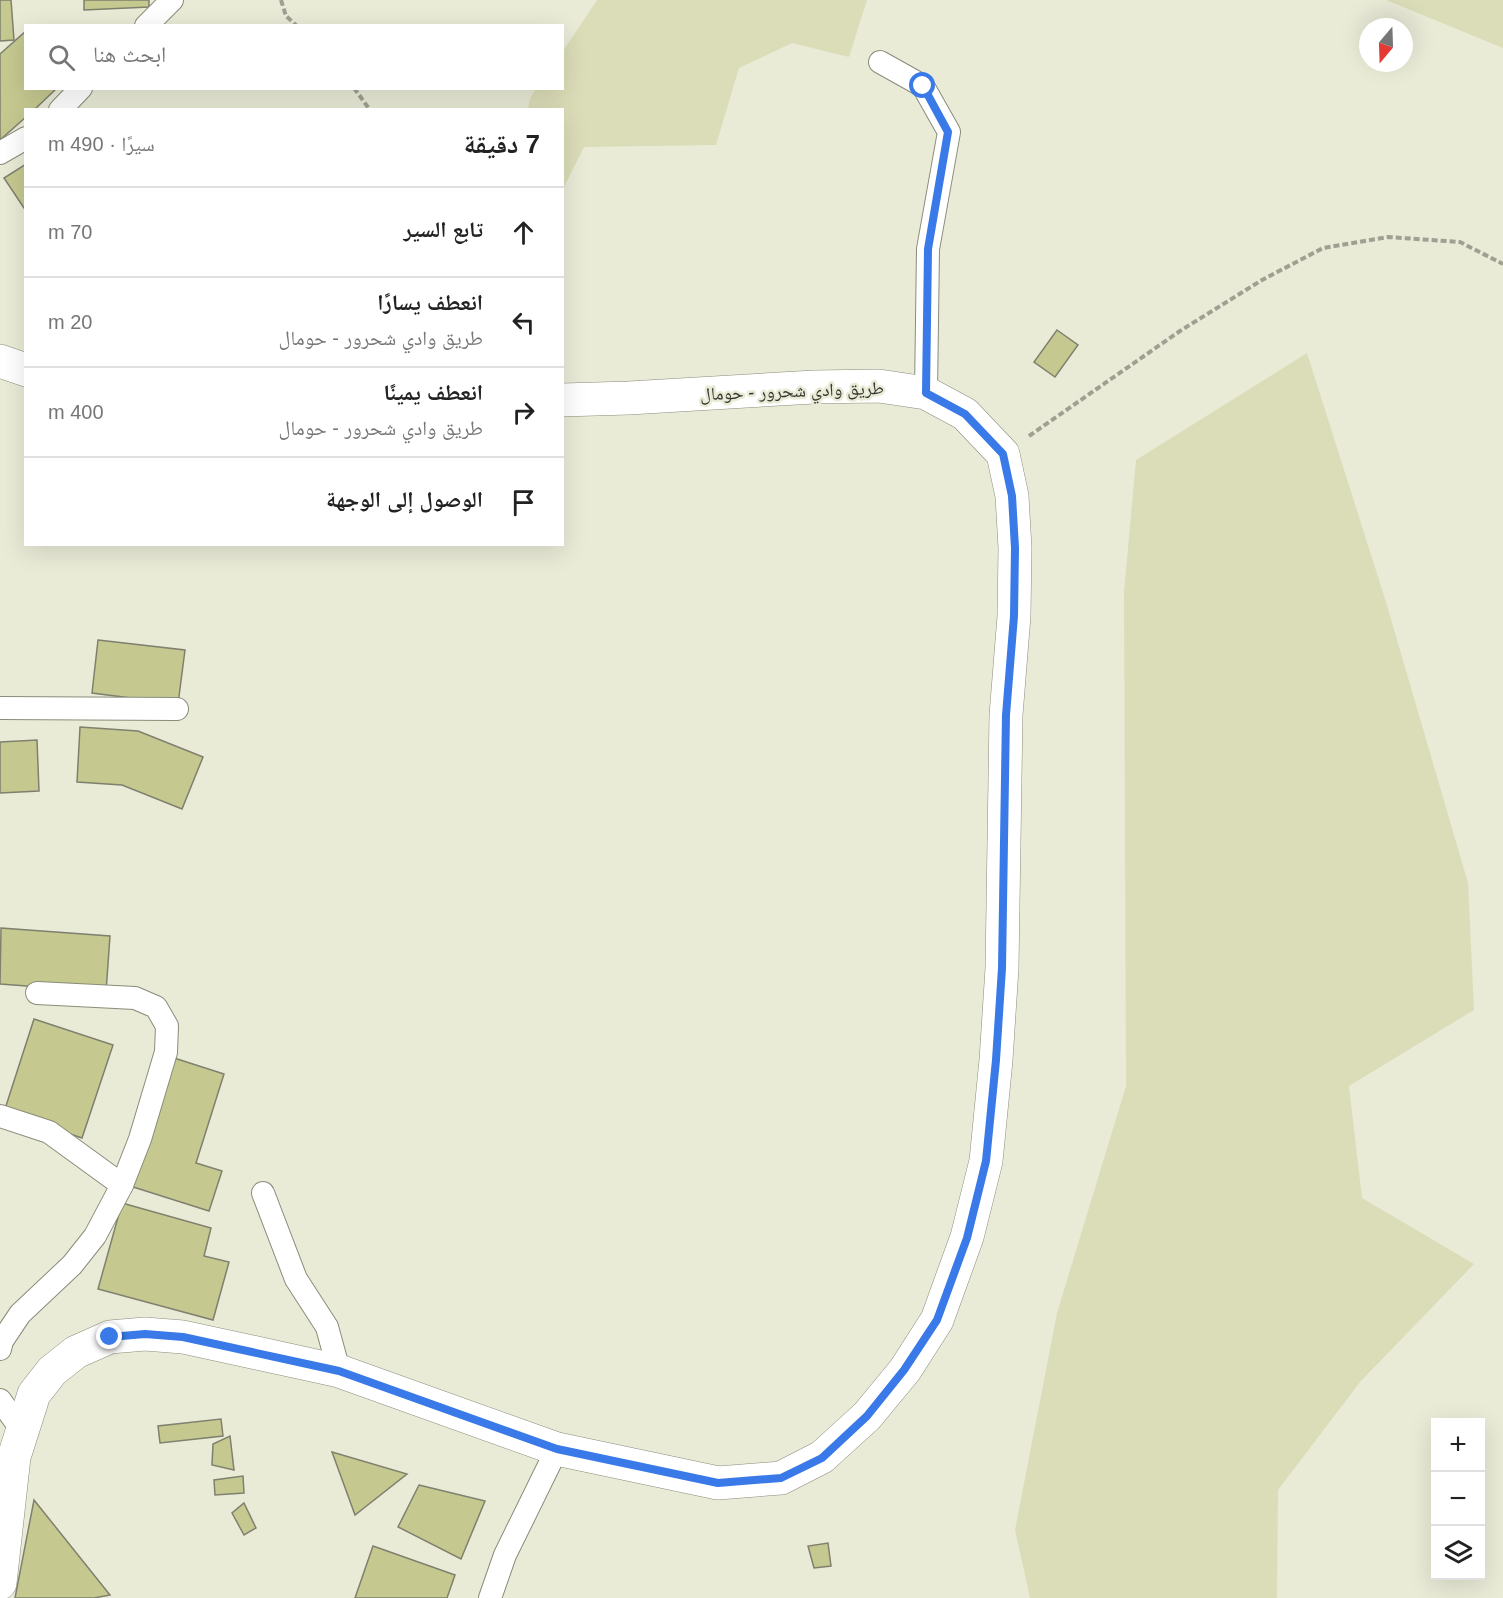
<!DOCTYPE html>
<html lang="ar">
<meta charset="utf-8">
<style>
body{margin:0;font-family:Helvetica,"Noto Naskh Arabic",sans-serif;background:#f6f6f6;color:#222;direction:rtl}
.controls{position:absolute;right:18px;bottom:18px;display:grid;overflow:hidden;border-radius:0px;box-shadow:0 6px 24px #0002}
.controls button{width:54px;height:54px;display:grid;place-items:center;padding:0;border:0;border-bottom:2px solid #e0e0e0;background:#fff;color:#222;font:30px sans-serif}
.compass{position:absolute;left:1359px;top:18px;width:54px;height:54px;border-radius:50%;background:#fff;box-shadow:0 6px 24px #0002;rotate:199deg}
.stop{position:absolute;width:18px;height:18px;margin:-14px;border:4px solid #3979e8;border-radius:50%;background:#fff}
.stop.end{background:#3979e8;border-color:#fff;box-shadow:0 2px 6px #0008}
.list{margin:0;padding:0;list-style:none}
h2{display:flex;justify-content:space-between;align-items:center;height:78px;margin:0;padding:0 24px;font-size:26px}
h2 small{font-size:20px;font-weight:400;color:#767676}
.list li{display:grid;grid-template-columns:39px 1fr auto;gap:18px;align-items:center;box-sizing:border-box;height:90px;padding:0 24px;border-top:2px solid #e0e0e0}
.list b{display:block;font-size:22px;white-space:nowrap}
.list p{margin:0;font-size:20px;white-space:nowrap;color:#767676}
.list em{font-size:20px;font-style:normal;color:#767676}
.icon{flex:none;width:33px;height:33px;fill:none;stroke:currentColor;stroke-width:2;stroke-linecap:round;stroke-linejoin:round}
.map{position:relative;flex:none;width:1503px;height:1598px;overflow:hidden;direction:ltr}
.search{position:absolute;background:#fff;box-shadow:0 6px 24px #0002;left:24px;top:24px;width:540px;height:66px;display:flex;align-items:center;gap:15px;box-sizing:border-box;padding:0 21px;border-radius:0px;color:#767676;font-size:22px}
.panel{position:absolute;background:#fff;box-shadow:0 6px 24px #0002;left:24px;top:108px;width:540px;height:438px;border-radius:0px;direction:rtl}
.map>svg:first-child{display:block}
</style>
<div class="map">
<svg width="1503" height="1598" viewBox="0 0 1503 1598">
<rect width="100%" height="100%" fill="#e9ebd7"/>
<!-- green -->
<g fill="#dbddb8">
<polygon points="597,0 867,0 849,57 792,43 739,68 716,145 584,147 563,189 562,110 528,109 530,98 536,89 562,88 563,51"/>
<polygon points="1386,0 1503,0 1503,48"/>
<polygon points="1307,353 1386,602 1468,883 1474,1010 1349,1086 1362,1198 1474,1264 1360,1382 1278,1490 1277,1598 1030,1598 1015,1530 1057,1313 1126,1086 1124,592 1136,460"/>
</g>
<!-- building -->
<g fill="#c5c88f" stroke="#7f806e" stroke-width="1.5">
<polygon points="0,0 11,0 14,40 0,41"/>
<polygon points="84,0 149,0 149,7 84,10"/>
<polygon points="26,31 26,88 57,88 34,110 26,110 26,117 0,140 0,54"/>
<polygon points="26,164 26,211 4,178"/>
<polygon points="1057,330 1078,345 1055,377 1034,362"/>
<polygon points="98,640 185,650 178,704 92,693"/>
<polygon points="80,727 138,731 203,757 182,809 122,785 77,782"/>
<polygon points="37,740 39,791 0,793 0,742"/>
<polygon points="1,928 110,936 106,992 0,984"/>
<polygon points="34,1019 113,1045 82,1138 4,1112"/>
<polygon points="171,1057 224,1074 196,1163 222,1171 209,1211 130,1186"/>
<polygon points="122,1203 211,1228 204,1256 229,1262 213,1320 98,1289"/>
<polygon points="221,1419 223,1436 160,1443 158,1426"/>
<polygon points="230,1436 234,1470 212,1465 213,1444"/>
<polygon points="332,1452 407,1474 355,1515"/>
<polygon points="243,1476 244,1493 215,1495 214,1480"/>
<polygon points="419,1485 485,1501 461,1559 398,1527"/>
<polygon points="34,1500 110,1595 94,1598 15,1598"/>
<polygon points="244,1503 256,1528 244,1535 232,1513"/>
<polygon points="828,1543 831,1566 814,1568 808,1546"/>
<polygon points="373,1546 455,1575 447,1598 355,1598"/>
</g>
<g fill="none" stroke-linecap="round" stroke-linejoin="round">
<!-- minor casing -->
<g stroke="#8a8c7a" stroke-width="24">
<g id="minor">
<polyline points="146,26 172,0"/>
<polyline points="880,62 923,86 949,132 928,249 926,393"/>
<polyline points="60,110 81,88"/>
<polyline points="0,153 26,138"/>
<polyline points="0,708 177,709"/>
<polyline points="0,1116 49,1132 122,1185"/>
<polyline points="263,1193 296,1279 327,1327 339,1371"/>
<polyline points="0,1349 2,1341 20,1314 72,1265 95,1236 122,1185 140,1139 166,1052 167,1026 156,1007 135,998 37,993"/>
<polyline points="0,1400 23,1432"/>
<polyline points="490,1598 505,1555 557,1449"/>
</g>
</g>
<!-- secondary casing -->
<g stroke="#8a8c7a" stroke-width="34">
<g id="secondary">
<polyline points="0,361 26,370"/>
<polyline points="0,1583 14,1457 34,1394 52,1371 76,1352 110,1337 145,1334 183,1337 339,1371 557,1449 718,1483 781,1478 822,1457 867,1416 905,1370 937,1320 967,1237 986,1161 996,1060 1002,968 1006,715 1014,616 1015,548 1012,496 1003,454 965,414 926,393 879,386 814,387 629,398 562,400"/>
</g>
</g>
<!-- path -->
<g stroke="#9ea091" stroke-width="4" stroke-dasharray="6 3" stroke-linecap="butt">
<polyline points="281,0 286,16 297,26"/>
<polyline points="354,88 370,110"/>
<polyline points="1029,436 1180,331 1262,280 1323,248 1388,237 1460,242 1503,264"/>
</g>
<!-- minor -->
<use href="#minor" stroke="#fff" stroke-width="22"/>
<!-- secondary -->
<use href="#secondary" stroke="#fff" stroke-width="33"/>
</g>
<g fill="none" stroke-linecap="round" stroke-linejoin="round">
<!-- route -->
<polyline stroke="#3979e8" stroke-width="8" points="110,1337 145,1334 183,1337 339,1371 557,1449 718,1483 781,1478 822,1458 867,1416 904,1370 937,1320 967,1238 986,1161 996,1060 1002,968 1006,715 1014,616 1015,548 1012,496 1003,454 965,414 926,393 928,249 948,132 923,86"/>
</g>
<g text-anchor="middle" stroke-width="5" stroke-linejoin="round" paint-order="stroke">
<!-- street labels -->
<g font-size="18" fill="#34352d" stroke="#e9ebd7">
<text transform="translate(792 391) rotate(-2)" y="6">طريق وادي شحرور - حومال</text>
</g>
</g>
</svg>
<div class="controls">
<button>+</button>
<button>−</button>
<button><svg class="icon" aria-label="layers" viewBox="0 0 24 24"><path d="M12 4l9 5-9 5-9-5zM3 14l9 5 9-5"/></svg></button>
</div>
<svg class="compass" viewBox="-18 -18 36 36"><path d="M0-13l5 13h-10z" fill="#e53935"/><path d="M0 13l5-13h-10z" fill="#767676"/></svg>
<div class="stop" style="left:923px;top:86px"></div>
<div class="stop end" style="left:110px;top:1337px"></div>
<div class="search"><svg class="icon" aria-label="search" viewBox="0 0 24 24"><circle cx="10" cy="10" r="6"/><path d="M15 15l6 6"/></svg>ابحث هنا</div>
<section class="panel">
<h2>7 دقيقة<small>سيرًا · 490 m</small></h2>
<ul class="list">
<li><svg class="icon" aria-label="ahead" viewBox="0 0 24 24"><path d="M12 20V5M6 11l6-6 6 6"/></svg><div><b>تابع السير</b></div><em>70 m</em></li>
<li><svg class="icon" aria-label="left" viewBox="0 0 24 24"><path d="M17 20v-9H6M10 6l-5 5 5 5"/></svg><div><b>انعطف يسارًا</b><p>طريق وادي شحرور - حومال</p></div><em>20 m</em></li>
<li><svg class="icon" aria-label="right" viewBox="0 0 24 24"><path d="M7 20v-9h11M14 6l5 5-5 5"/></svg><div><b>انعطف يمينًا</b><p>طريق وادي شحرور - حومال</p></div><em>400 m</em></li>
<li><svg class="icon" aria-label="arrive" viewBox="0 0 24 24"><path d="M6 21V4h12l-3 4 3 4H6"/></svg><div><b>الوصول إلى الوجهة</b></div></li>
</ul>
</section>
</div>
